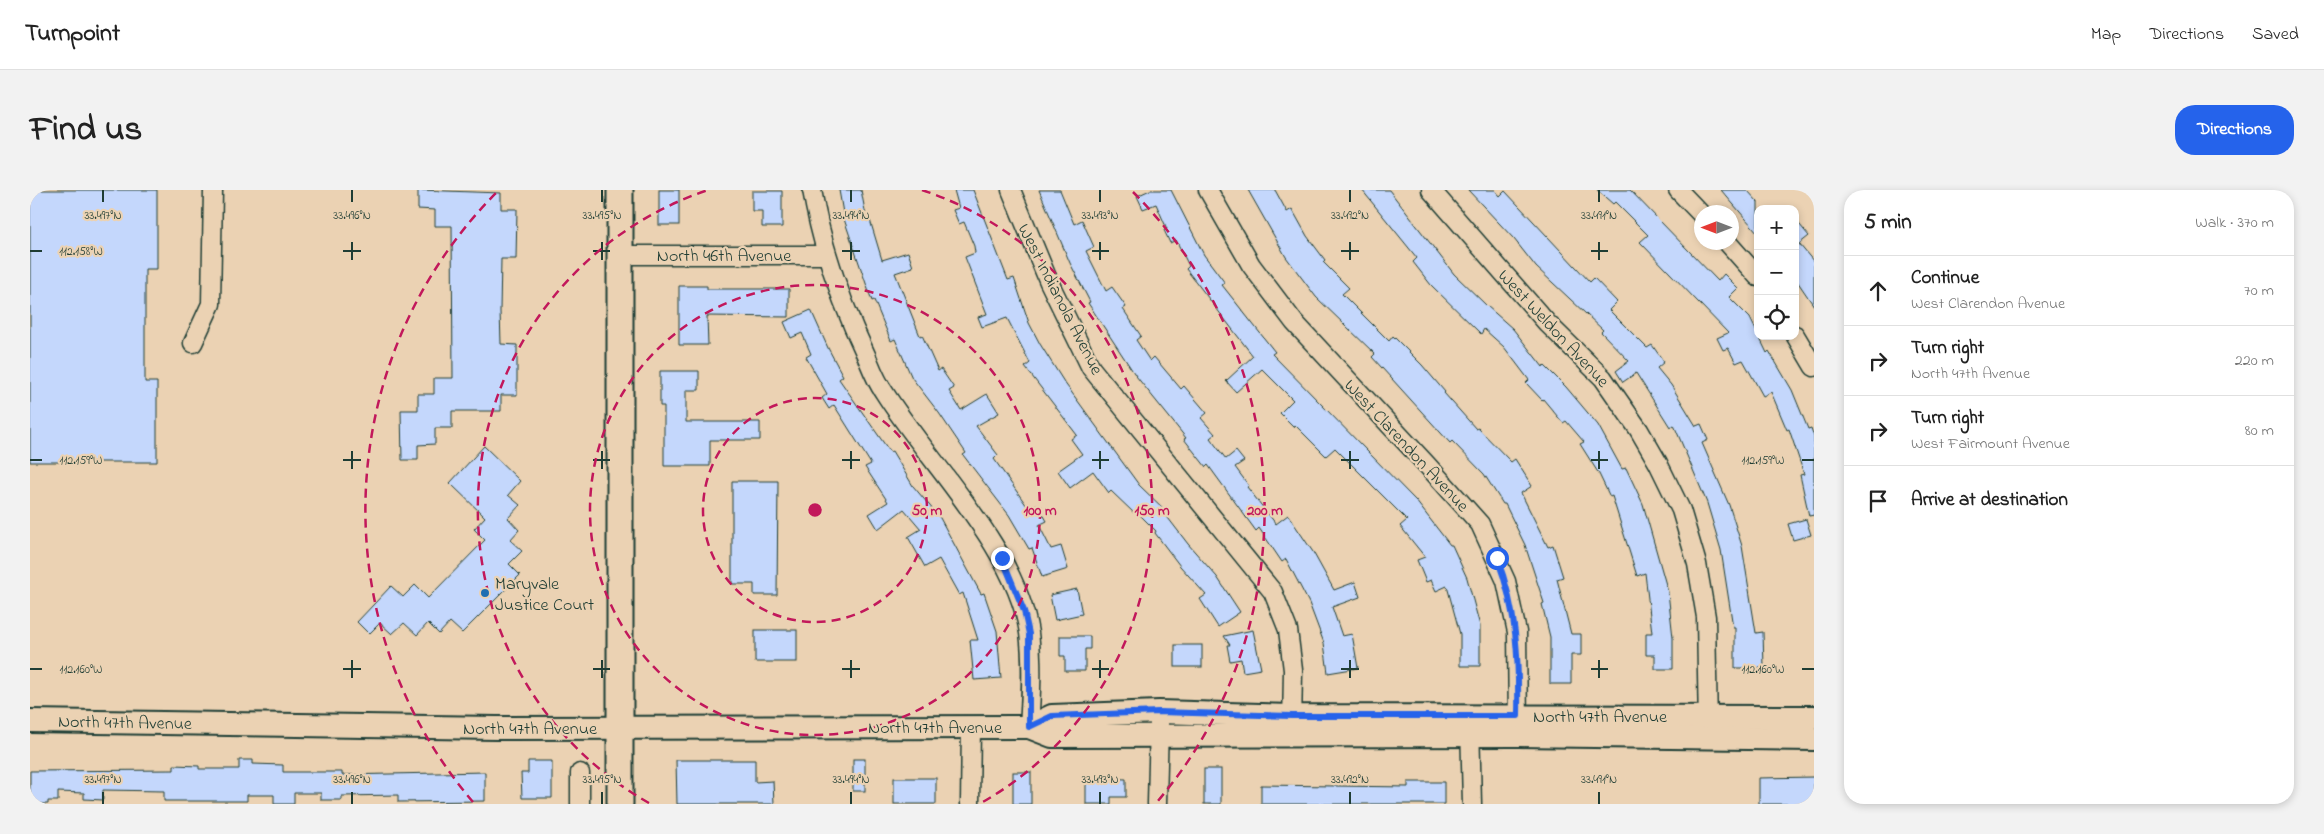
<!DOCTYPE html>
<meta charset="utf-8">
<style>
body{margin:0;font-family:"Indie Flower",sans-serif;background:#f2f2f2;color:#222}
.controls{position:absolute;right:15px;top:15px;display:grid;overflow:hidden;border-radius:10px;box-shadow:0 2px 8px #0003}
.controls button{width:45px;height:45px;display:grid;place-items:center;padding:0;border:0;border-bottom:1px solid #e0e0e0;background:#fff;color:#222;font:25px sans-serif}
.compass{position:absolute;left:1664px;top:15px;width:45px;height:45px;border-radius:50%;background:#fff;box-shadow:0 2px 8px #0003;rotate:270deg}
.stop{position:absolute;width:15px;height:15px;margin:-11px;border:4px solid #2563eb;border-radius:50%;background:#fff}
.stop.end{background:#2563eb;border-color:#fff;box-shadow:0 1px 5px #0008}
.list{margin:0;padding:0;list-style:none}
h2{display:flex;justify-content:space-between;align-items:center;height:65px;margin:0;padding:0 20px;font-size:21px}
h2 small{font-size:16px;font-weight:400;color:#767676}
.list li{display:grid;grid-template-columns:32px 1fr auto;gap:15px;align-items:center;box-sizing:border-box;height:70px;padding:0 20px;border-top:1px solid #e0e0e0}
.list b{display:block;font-size:19px;white-space:nowrap}
.list p{margin:0;font-size:16px;white-space:nowrap;color:#767676}
.list em{font-size:16px;font-style:normal;color:#767676}
.icon{flex:none;width:28px;height:28px;fill:none;stroke:currentColor;stroke-width:2;stroke-linecap:round;stroke-linejoin:round}
.map{position:relative;flex:none;width:1784px;height:614px;overflow:hidden;border-radius:20px}
header{display:flex;align-items:center;gap:30px;box-sizing:border-box;height:70px;padding:0 25px;background:#fff;border-bottom:1px solid #e0e0e0}
header strong{font-size:24px}
nav{display:flex;gap:28px;margin-inline-start:auto;font-size:18px}
.intro{display:flex;align-items:center;justify-content:space-between;box-sizing:border-box;height:120px;padding:0 30px}
h1{margin:0;font-size:35px}
.button{padding:12px 22px;border-radius:20px;background:#2563eb;color:#fff;font-size:18px;font-weight:700}
main{display:flex;gap:30px;padding:0 30px}
aside{flex:1;background:#fff;border-radius:20px;box-shadow:0 2px 8px #0003}
.map>svg:first-child{display:block}
</style>
<header>
<strong>Turnpoint</strong>
<nav><a>Map</a><a>Directions</a><a>Saved</a></nav>
</header>
<div class="intro"><h1>Find us</h1><a class="button">Directions</a></div>
<main>
<div class="map">
<svg width="1784" height="614" viewBox="0 0 1784 614">
<rect width="100%" height="100%" fill="#ebd2b3"/>
<filter id="ink" filterUnits="userSpaceOnUse"><feTurbulence type="fractalNoise" baseFrequency=".02" numOctaves="2"/><feDisplacementMap in="SourceGraphic" scale="10" xChannelSelector="R" yChannelSelector="G"/><feConvolveMatrix kernelMatrix="1 2 1 2 8 2 1 2 1" color-interpolation-filters="sRGB"/></filter>
<g filter="url(#ink)">
<!-- building -->
<g fill="#c4d7fc" stroke="#1f3d34">
<polygon points="0,0 127,0 127,79 115,79 115,192 127,192 127,272 0,272"/>
<polygon points="388,0 471,3 471,19 487,19 486,69 471,69 470,121 471,154 487,155 487,205 471,205 471,221 422,221 422,238 405,238 405,254 388,255 388,270 372,270 371,220 388,220 388,204 404,204 404,188 423,188 422,36 405,36 405,20 388,19"/>
<rect x="629" y="0" width="20" height="35"/>
<polygon points="809,0 831,0 837,31 840,30 852,70 878,62 883,77 865,83 890,146 892,145 908,181 911,179 924,198 919,201 931,220 957,204 969,223 946,236 968,265 964,269 999,319 1007,314 1017,331 1009,335 1021,359 1031,356 1038,379 1012,387 1002,358 999,359 979,325 933,265 936,263 909,223 882,188 865,149 861,151 844,110 842,111 814,29"/>
<polygon points="924,0 943,0 978,90 984,88 999,133 1010,154 1034,192 1109,295 1137,322 1135,324 1158,354 1187,387 1210,422 1188,437 1170,409 1176,405 1150,376 1125,343 1126,341 1106,321 1104,323 1081,301 1079,303 1063,281 1040,298 1028,281 1052,264 1041,249 1047,245 995,177 1000,173 977,128 952,137 948,127 957,124 935,67 945,63 944,56 934,32 929,34 923,20 929,18"/>
<polygon points="1009,0 1030,0 1044,34 1052,30 1064,57 1056,61 1076,101 1082,97 1096,117 1093,119 1111,146 1106,150 1120,171 1124,167 1151,199 1154,196 1177,223 1171,228 1185,244 1180,248 1196,269 1206,261 1214,271 1205,277 1219,296 1217,297 1246,334 1258,325 1283,362 1304,400 1325,392 1330,407 1302,417 1312,446 1322,444 1328,478 1298,483 1294,453 1279,413 1256,369 1252,372 1229,338 1226,341 1178,275 1176,277 1154,249 1156,248 1106,186 1058,113 1060,112 1040,73"/>
<polygon points="1120,0 1141,0 1174,65 1195,93 1192,95 1245,162 1242,164 1386,311 1420,355 1422,355 1437,388 1450,436 1450,476 1430,476 1430,444 1417,396 1406,401 1401,390 1396,392 1387,370 1395,367 1370,336 1377,330 1305,258 1296,266 1265,235 1264,237 1250,223 1263,210 1232,179 1206,202 1196,191 1223,166 1156,79 1159,76 1146,50 1140,53 1134,40 1137,39 1126,14 1113,19 1107,6"/>
<polygon points="1218,0 1245,0 1257,22 1262,19 1277,46 1295,70 1293,72 1319,98 1312,104 1359,151 1363,146 1392,175 1415,202 1414,203 1446,239 1448,238 1481,272 1485,269 1502,296 1491,303 1518,357 1523,355 1533,387 1527,389 1541,444 1551,444 1551,465 1541,465 1541,494 1520,494 1520,447 1512,414 1514,413 1495,355 1475,314 1473,314 1454,284 1422,251 1420,253 1342,167 1345,164 1286,107 1256,67"/>
<polygon points="1332,0 1359,0 1424,84 1457,116 1483,139 1513,177 1514,175 1536,197 1568,235 1592,279 1596,278 1613,314 1638,402 1643,448 1643,479 1625,479 1625,465 1616,465 1616,443 1622,443 1615,383 1607,386 1582,306 1580,307 1569,284 1550,254 1554,252 1536,231 1533,233 1513,209 1512,210 1496,193 1499,190 1474,157 1454,139 1451,144 1401,95 1383,72 1387,68"/>
<polygon points="1438,0 1465,0 1470,6 1475,1 1560,92 1564,88 1587,112 1579,120 1617,158 1622,155 1634,172 1627,178 1641,195 1666,236 1671,234 1678,250 1672,253 1699,315 1712,356 1726,443 1733,442 1734,478 1705,478 1705,437 1703,437 1691,360 1677,313 1644,235 1640,237 1606,183 1593,192 1586,181 1599,171 1571,142 1573,140 1506,77 1484,49"/>
<polygon points="1567,0 1600,0 1688,91 1694,84 1708,98 1699,107 1720,128 1737,163 1739,161 1762,200 1778,239 1781,238 1784,247 1784,325 1779,326 1770,285 1774,284 1759,239 1757,240 1741,202 1733,206 1713,170 1706,173 1698,158 1693,160 1687,148 1698,143 1610,52 1618,45 1585,12 1583,14"/>
<polygon points="1691,0 1717,0 1728,12 1728,43"/>
<polygon points="722,1 752,1 752,37 732,37 732,21 722,21"/>
<polygon points="1765,29 1779,46 1769,54 1784,72 1784,116 1765,88"/>
<polygon points="649,96 677,96 677,99 759,99 759,127 677,126 678,155 649,155"/>
<polygon points="781,120 798,158 813,186 809,189 860,262 862,261 883,296 910,328 951,404 954,403 967,441 971,488 944,490 940,450 948,450 933,403 929,405 909,369 895,377 878,347 891,339 874,319 848,339 839,324 858,312 835,277 841,274 804,215 799,219 792,208 797,204 776,167 781,164 772,143 761,148 754,132"/>
<polygon points="630,181 669,181 669,200 656,200 656,232 730,232 730,250 680,250 680,276 634,276 634,216 630,216"/>
<polygon points="454,256 490,291 478,305 490,315 478,328 489,340 480,350 492,361 479,374 490,385 432,443 420,432 409,444 398,433 387,445 374,433 362,444 350,433 339,444 327,432 361,396 373,407 385,395 398,408 455,350 444,339 455,327 420,293"/>
<polygon points="702,291 748,291 747,405 724,405 724,394 702,394"/>
<polygon points="1776,329 1781,345 1763,350 1758,334"/>
<polygon points="1047,399 1052,424 1025,430 1020,405"/>
<rect x="725" y="440" width="42" height="32"/>
<polygon points="1223,440 1231,479 1213,482 1211,469 1200,471 1197,455 1200,455 1194,446"/>
<polygon points="1030,446 1060,446 1060,459 1055,459 1055,481 1035,481 1035,466 1030,466"/>
<rect x="1145" y="455" width="27" height="22"/>
<rect x="823" y="569" width="12" height="32"/>
<polygon points="209,570 223,570 223,574 253,575 253,582 312,582 312,585 455,582 455,611 368,612 368,605 312,606 312,610 291,610 291,603 264,603 264,614 244,614 244,605 217,605 217,611 134,611 134,601 73,600 73,610 54,609 54,603 28,602 28,611 18,611 18,614 0,614 0,581 144,580 144,575 169,576 169,579 209,579"/>
<polygon points="646,570 725,570 725,592 743,591 744,614 647,614"/>
<polygon points="498,571 522,571 522,608 492,608 491,583 498,583"/>
<rect x="1174" y="579" width="17" height="35"/>
<rect x="983" y="582" width="18" height="32"/>
<polygon points="1784,587 1784,614 1729,614 1729,588"/>
<rect x="864" y="588" width="42" height="26"/>
<polygon points="1056,588 1096,589 1096,607 1081,607 1081,614 1056,614"/>
<polygon points="1378,592 1414,592 1414,614 1231,614 1231,595 1378,597"/>
</g>
<g fill="none" stroke-linecap="round" stroke-linejoin="round">
<!-- minor casing -->
<g stroke="#1f3d34" stroke-width="21">
<g id="minor">
<path d="M782,0C792,58 811,112 836,165C841,177 846,191 854,202C899,274 986,357 999,443C1003,473 1001,507 999,537"/>
<polyline points="981,0 1019,92 1061,178 1243,402 1258,440 1263,480 1262,539"/>
<polyline points="1178,0 1221,75 1264,132 1397,275 1450,334 1476,391 1487,442 1488,539"/>
<polyline points="1401,0 1517,133 1573,188 1609,240 1628,273 1651,320 1667,374 1676,427 1678,538"/>
<polyline points="1648,0 1672,25"/>
<polyline points="1697,52 1728,87"/>
<polyline points="590,65 797,65"/>
<polyline points="1765,145 1784,177"/>
<polyline points="163,153 181,114 183,0"/>
<polyline points="1440,533 1442,614"/>
<polyline points="550,583 550,614"/>
<polyline points="940,614 941,536"/>
<polyline points="1127,614 1129,533"/>
</g>
</g>
<!-- tertiary casing -->
<g stroke="#1f3d34" stroke-width="26">
<g id="tertiary">
<polyline points="0,531 466,538 999,537 1022,546 1488,545 1784,549"/>
<polyline points="999,537 1022,526 1129,522 1263,526 1784,527"/>
</g>
</g>
<!-- secondary casing -->
<g stroke="#1f3d34" stroke-width="29">
<polyline id="secondary" points="590,614 590,0"/>
</g>
<!-- minor -->
<use href="#minor" stroke="#ebd2b3" stroke-width="18"/>
<!-- tertiary -->
<use href="#tertiary" stroke="#ebd2b3" stroke-width="22"/>
<!-- secondary -->
<use href="#secondary" stroke="#ebd2b3" stroke-width="25"/>
</g>
</g>
<g fill="none" stroke-linecap="round" stroke-linejoin="round" filter="url(#ink)">
<!-- route -->
<path stroke="#2563eb" stroke-width="6" d="M972,368L994,421L999,444V537L1022,526L1129,522L1262,526H1488C1489,471 1487,419 1467,368"/>
</g>
<!-- ticks -->
<path fill="none" stroke="#1f3d34" stroke-width="2" d="M73,0V12M322,0V12M572,0V12M821,0V12M1070,0V12M1320,0V12M1569,0V12M322,52V70M572,52V70M821,52V70M1070,52V70M1320,52V70M1569,52V70M0,61H12M313,61H331M563,61H580M812,61H830M1062,61H1079M1311,61H1329M1561,61H1578M322,261V279M572,261V279M821,261V279M1070,261V279M1320,261V279M1569,261V279M0,270H12M313,270H331M563,270H580M812,270H830M1062,270H1079M1311,270H1329M1561,270H1578M1772,270H1784M322,470V488M572,470V488M821,470V488M1070,470V488M1320,470V488M1569,470V488M0,479H12M313,479H331M563,479H580M812,479H830M1062,479H1079M1311,479H1329M1561,479H1578M1772,479H1784M73,602V614M322,602V614M572,602V614M821,602V614M1070,602V614M1320,602V614M1569,602V614"/>
<!-- distance rings -->
<g fill="none" stroke="#c2185b" stroke-width="2.5" stroke-dasharray="9 6">
<circle cx="785" cy="320" r="112"/>
<circle cx="785" cy="320" r="225"/>
<path d="M619 613A337 337 0 0 1 678 0M892 0A337 337 0 0 1 951 613"/>
<path d="M443 612A450 450 0 0 1 467 2M1103 2A450 450 0 0 1 1127 612"/>
</g>
<!-- markers -->
<circle fill="#1f6fb2" stroke="#ebd2b3" stroke-width="2" cx="455" cy="403" r="5"/>
<g text-anchor="middle" stroke-width="4.5" stroke-linejoin="round" paint-order="stroke">
<!-- street labels -->
<g font-size="18" fill="#1f3d34" stroke="#ebd2b3">
<text x="694" y="71">North 46th Avenue</text>
<text transform="translate(1031 109) rotate(63)" y="6">West Indianola Avenue</text>
<text transform="translate(1524 138) rotate(47)" y="6">West Weldon Avenue</text>
<text transform="translate(1377 255) rotate(47)" y="6">West Clarendon Avenue</text>
<text x="1570" y="532">North 47th Avenue</text>
<text transform="translate(95 532) rotate(1)" y="6">North 47th Avenue</text>
<text x="905" y="543">North 47th Avenue</text>
<text x="500" y="544">North 47th Avenue</text>
</g>
<!-- poi labels -->
<g font-size="18" fill="#1f3d34" stroke="#ebd2b3" text-anchor="start">
<text x="465" y="399">Maryvale<tspan x="465" dy="21">Justice Court</tspan></text>
</g>
</g>
<g font-size="12" text-anchor="middle" fill="#1f3d34" stroke="#ebd2b3" stroke-width="4.5" stroke-linejoin="round" paint-order="stroke">
<text x="73" y="29">33.497°N</text>
<text x="322" y="29">33.496°N</text>
<text x="572" y="29">33.495°N</text>
<text x="821" y="29">33.494°N</text>
<text x="1070" y="29">33.493°N</text>
<text x="1320" y="29">33.492°N</text>
<text x="1569" y="29">33.491°N</text>
<text x="51" y="65">112.158°W</text>
<text x="1733" y="274">112.159°W</text>
<text x="51" y="274">112.159°W</text>
<text x="1733" y="483">112.160°W</text>
<text x="51" y="483">112.160°W</text>
<text x="73" y="593">33.497°N</text>
<text x="322" y="593">33.496°N</text>
<text x="572" y="593">33.495°N</text>
<text x="821" y="593">33.494°N</text>
<text x="1070" y="593">33.493°N</text>
<text x="1320" y="593">33.492°N</text>
<text x="1569" y="593">33.491°N</text>
</g>
<circle cx="785" cy="320" r="8" fill="#c2185b" stroke="#ebd2b3" stroke-width="2.5"/>
<g font-size="15" text-anchor="middle" font-weight="bold" fill="#c2185b" stroke="#ebd2b3" stroke-width="4.5" stroke-linejoin="round" paint-order="stroke">
<text x="897" y="325">50 m</text>
<text x="1010" y="325">100 m</text>
<text x="1122" y="325">150 m</text>
<text x="1235" y="325">200 m</text>
</g>
</svg>
<div class="controls">
<button>+</button>
<button>−</button>
<button><svg class="icon" aria-label="locate" viewBox="0 0 24 24"><circle cx="12" cy="12" r="6"/><path d="M12 2v4M12 18v4M2 12h4M18 12h4"/></svg></button>
</div>
<svg class="compass" viewBox="-18 -18 36 36"><path d="M0-13l5 13h-10z" fill="#e53935"/><path d="M0 13l5-13h-10z" fill="#767676"/></svg>
<div class="stop" style="left:1467px;top:368px"></div>
<div class="stop end" style="left:972px;top:368px"></div>
</div>
<aside>
<h2>5 min<small>Walk · 370 m</small></h2>
<ul class="list">
<li><svg class="icon" aria-label="ahead" viewBox="0 0 24 24"><path d="M12 20V5M6 11l6-6 6 6"/></svg><div><b>Continue</b><p>West Clarendon Avenue</p></div><em>70 m</em></li>
<li><svg class="icon" aria-label="right" viewBox="0 0 24 24"><path d="M7 20v-9h11M14 6l5 5-5 5"/></svg><div><b>Turn right</b><p>North 47th Avenue</p></div><em>220 m</em></li>
<li><svg class="icon" aria-label="right" viewBox="0 0 24 24"><path d="M7 20v-9h11M14 6l5 5-5 5"/></svg><div><b>Turn right</b><p>West Fairmount Avenue</p></div><em>80 m</em></li>
<li><svg class="icon" aria-label="arrive" viewBox="0 0 24 24"><path d="M6 21V4h12l-3 4 3 4H6"/></svg><div><b>Arrive at destination</b></div></li>
</ul>
</aside>
</main>
